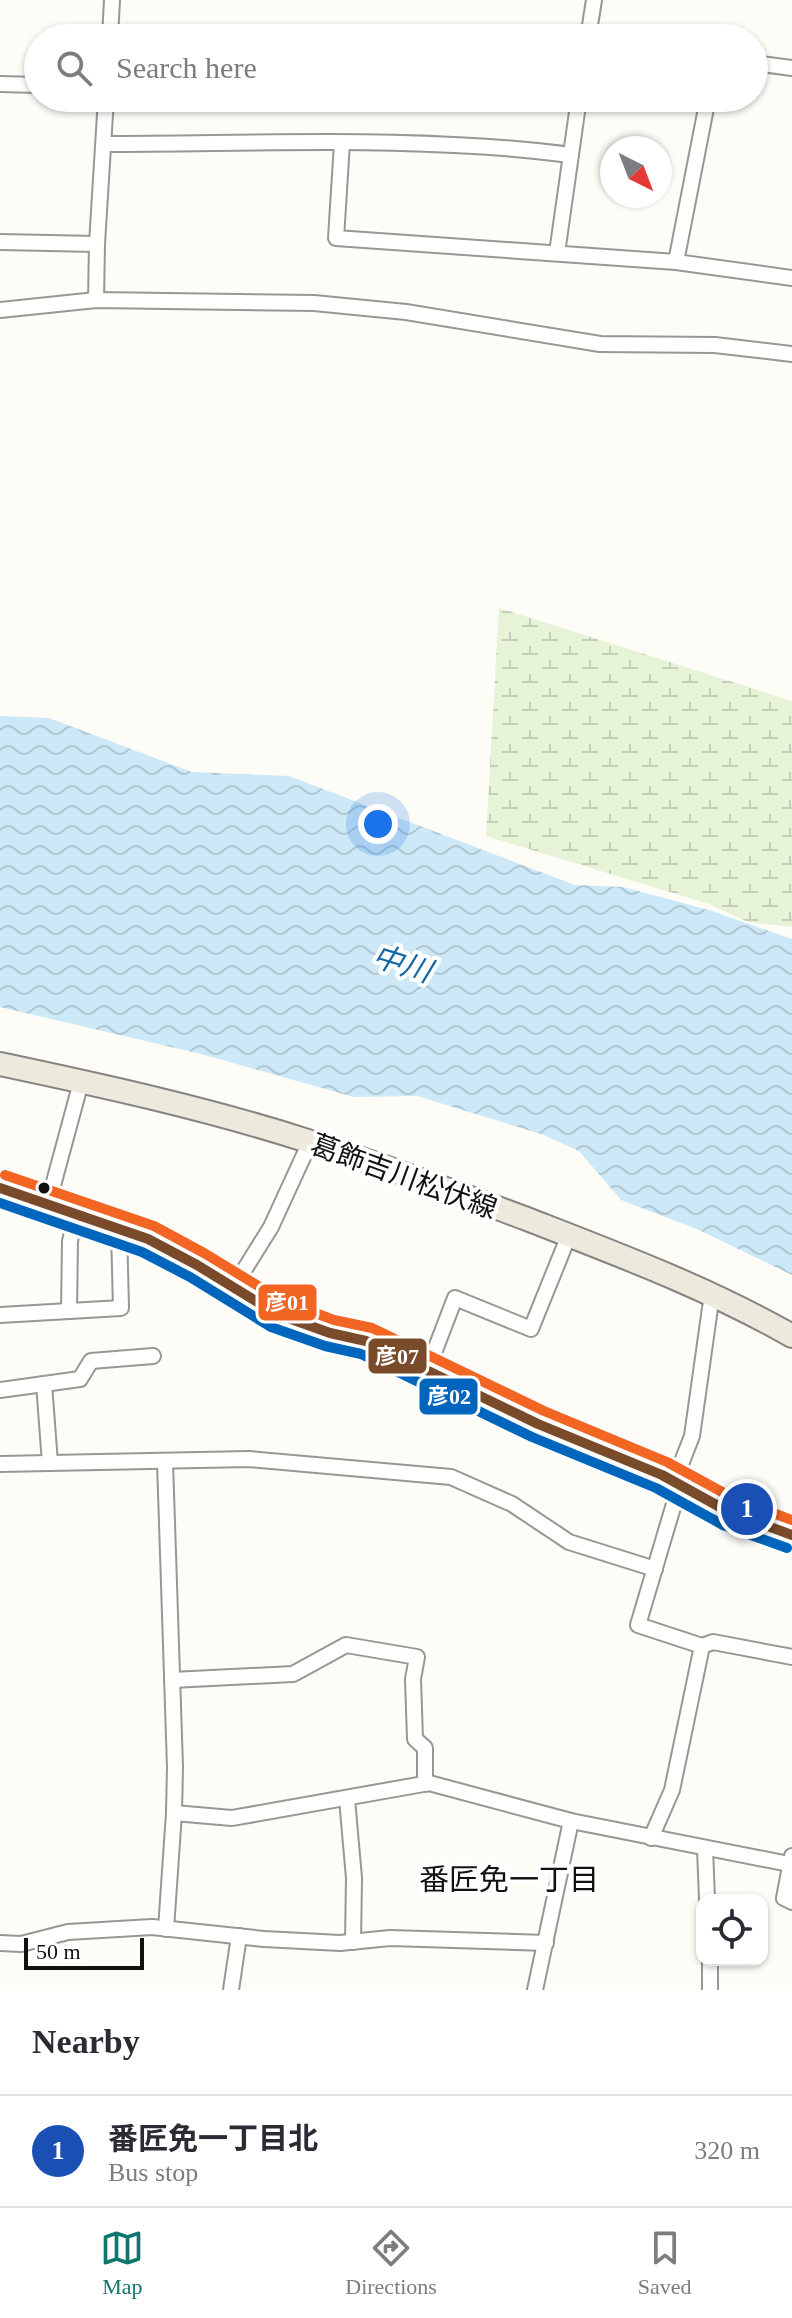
<!DOCTYPE html>
<meta charset="utf-8">
<style>
body{margin:0;font-family:"Times New Roman","Noto Sans JP",serif;background:#f2f2f3;color:#2b2b33}
.controls{position:absolute;right:24px;bottom:24px;display:grid;overflow:hidden;border-radius:16px;box-shadow:0 2px 6px #0004}
.controls button{width:72px;height:72px;display:grid;place-items:center;padding:0;border:0;border-bottom:2px solid #e1e1e2;background:#fff;color:#2b2b33;font:40px sans-serif}
.compass{position:absolute;left:600px;top:136px;width:72px;height:72px;border-radius:50%;background:#fff;box-shadow:0 2px 6px #0004;rotate:138deg}
.scale{position:absolute;left:24px;bottom:20px;width:120px;box-sizing:border-box;padding-left:8px;border:4px solid #111;border-top:0;font-size:22px;line-height:28px;white-space:nowrap;color:#111;-webkit-text-stroke:6px #fff;paint-order:stroke}
.you{position:absolute;left:378px;top:824px;width:28px;height:28px;margin:-20px;border:6px solid #fff;border-radius:50%;background:#1a73e8;box-shadow:0 0 0 12px #1a73e833}
.badge{display:grid;place-items:center;width:52px;height:52px;border-radius:50%;background:#0f766e;color:#fff;font-size:26px;font-weight:700}
.pin{position:absolute;translate:-50% -50%;border:4px solid #fff;box-shadow:0 2px 8px #0006}
.list{margin:0;padding:0;list-style:none}
h2{display:flex;justify-content:space-between;align-items:center;height:104px;margin:0;padding:0 32px;font-size:34px}
h2 small{font-size:26px;font-weight:400;color:#7c7c81}
.list li{display:grid;grid-template-columns:52px 1fr auto;gap:24px;align-items:center;box-sizing:border-box;height:112px;padding:0 32px;border-top:2px solid #e1e1e2}
.list b{display:block;font-size:30px;white-space:nowrap}
.list p{margin:0;font-size:26px;white-space:nowrap;color:#7c7c81}
.list em{font-size:26px;font-style:normal;color:#7c7c81}
.icon{flex:none;width:44px;height:44px;fill:none;stroke:currentColor;stroke-width:2;stroke-linecap:round;stroke-linejoin:round}
.map{position:relative;flex:none;width:792px;height:1990px;overflow:hidden}
.search{position:absolute;background:#fff;box-shadow:0 2px 6px #0004;left:24px;right:24px;top:24px;height:88px;display:flex;align-items:center;gap:20px;box-sizing:border-box;padding:0 28px;border-radius:44px;color:#7c7c81;font-size:30px}
.sheet{height:216px;background:#fff}
nav{display:flex;justify-content:space-around;align-items:center;box-sizing:border-box;height:112px;border-top:2px solid #e1e1e2;background:#fff;font-size:22px;color:#7c7c81}
nav a{display:grid;justify-items:center;gap:4px}
nav .on{color:#0f766e}
.map>svg:first-child{display:block}
</style>
<div class="map">
<svg width="792" height="1990" viewBox="0 0 792 1990">
<defs>
<pattern id="wetland-marsh" width="20" height="14" patternUnits="userSpaceOnUse" patternTransform="scale(2)"><rect width="20" height="14" fill="#e7f3d7"/><path d="M1 5h8M5 5V1M11 12h8M15 12V8" fill="none" stroke="#c5cfb8"/></pattern>
<pattern id="water-waves" width="16" height="10" patternUnits="userSpaceOnUse" patternTransform="scale(2)"><rect width="16" height="10" fill="#cde8f7"/><path d="M0 5q4-4 8 0t8 0" fill="none" stroke="#afc6d3"/></pattern>
</defs>
<rect width="100%" height="100%" fill="#fdfcf7"/>
<!-- wetland -->
<polygon fill="url(#wetland-marsh)" points="499,608 792,701 792,927 748,922 709,904 486,836"/>
<!-- water -->
<polygon fill="url(#water-waves)" points="0,716 49,718 192,772 289,776 575,885 623,887 709,910 792,939 792,1275 699,1230 621,1200 579,1151 541,1134 417,1096 354,1097 201,1054 0,1007"/>
<g fill="none" stroke-linecap="round" stroke-linejoin="round">
<!-- minor casing -->
<g stroke="#979795" stroke-width="18">
<g id="minor">
<polyline points="110,38 112,0"/>
<polyline points="588,38 594,0"/>
<polyline points="754,63 792,68"/>
<polyline points="0,84 38,85"/>
<polyline points="342,143 336,238 676,262 792,278"/>
<path d="M104,144C259,144 417,135 571,155"/>
<polyline points="0,242 97,244"/>
<polyline points="557,253 579,98"/>
<polyline points="676,262 708,98"/>
<polyline points="96,300 97,244 106,98"/>
<polyline points="0,310 96,300 314,303 406,312 600,344 715,345 792,354"/>
<polyline points="0,1188 148,1239 197,1265 277,1314 330,1333 366,1341 538,1424 662,1475 729,1512 792,1535"/>
<polyline points="48,1204 81,1082"/>
<polyline points="233,1288 271,1227 310,1142"/>
<polyline points="69,1311 70,1241 76,1215"/>
<polyline points="0,1315 121,1308 119,1230"/>
<polyline points="427,1371 455,1298 531,1329 569,1235"/>
<polyline points="44,1384 50,1463"/>
<polyline points="0,1390 80,1379 91,1361 153,1356"/>
<polyline points="165,1462 175,1767 174,1813 166,1929"/>
<polyline points="0,1464 249,1459 451,1477 512,1504 569,1542 655,1569"/>
<polyline points="674,1482 692,1436 712,1294"/>
<polyline points="702,1646 713,1642 792,1657"/>
<polyline points="172,1680 293,1674 346,1645 417,1657 413,1679 415,1739 425,1748 425,1784"/>
<polyline points="347,1799 354,1878 353,1942"/>
<polyline points="174,1813 232,1818 429,1783 571,1821 789,1864"/>
<polyline points="651,1838 672,1790 702,1646 638,1625 679,1487"/>
<polyline points="705,1848 707,1900"/>
<polyline points="792,1856 784,1898 792,1902"/>
<polyline points="0,1943 21,1944 68,1932 152,1927 264,1939 340,1943 390,1938 546,1943"/>
<polyline points="710,1960 710,1990"/>
<polyline points="231,1990 239,1936"/>
<polyline points="535,1990 571,1821"/>
</g>
</g>
<!-- primary casing -->
<g stroke="#858482" stroke-width="26">
<path id="primary" d="M0,1064C104,1086 209,1109 311,1142C383,1165 455,1192 527,1219C617,1254 708,1288 792,1336"/>
</g>
<!-- minor -->
<use href="#minor" stroke="#fffffe" stroke-width="14"/>
<!-- primary -->
<use href="#primary" stroke="#ede9dc" stroke-width="22"/>
<!-- bus-1 casing -->
<g stroke="#fff" stroke-width="16">
<polyline id="bus-1" points="0,1188 148,1239 197,1265 277,1314 330,1333 366,1341 538,1424 662,1475 729,1512 792,1535"/>
</g>
<!-- bus-2 casing -->
<g stroke="#fff" stroke-width="16">
<polyline id="bus-2" points="0,1203 142,1252 190,1277 271,1327 325,1346 361,1354 532,1437 656,1488 723,1525 787,1548"/>
</g>
<!-- bus-3 casing -->
<g stroke="#fff" stroke-width="16">
<polyline id="bus-3" points="5,1175 154,1226 204,1253 283,1301 334,1320 372,1328 544,1411 667,1462 735,1499 792,1520"/>
</g>
<!-- bus-1 -->
<use href="#bus-1" stroke="#7a4b2a" stroke-width="10"/>
<!-- bus-2 -->
<use href="#bus-2" stroke="#0065bd" stroke-width="10"/>
<!-- bus-3 -->
<use href="#bus-3" stroke="#f26522" stroke-width="10"/>
</g>
<!-- markers -->
<circle fill="#111" stroke="#fff" stroke-width="3" cx="44" cy="1188" r="7"/>
<g text-anchor="middle" stroke-width="8" stroke-linejoin="round" paint-order="stroke">
<!-- street labels -->
<g font-size="28" fill="#111" stroke="#fff">
<text transform="translate(404 1176) rotate(20)" y="10">葛飾吉川松伏線</text>
</g>
<!-- water labels -->
<g font-size="30" font-style="italic" fill="#1768a6" stroke="#fff">
<text transform="translate(402 964) rotate(17)" y="10">中川</text>
</g>
<!-- neighbourhood labels -->
<g font-size="30" fill="#111" stroke="#fff">
<text x="509" y="1890">番匠免一丁目</text>
</g>
</g>
<g stroke="#fff" stroke-width="3">
<rect x="257" y="1283" width="61" height="39" rx="8" fill="#f26522"/>
<rect x="367" y="1337" width="61" height="38" rx="8" fill="#7a4b2a"/>
<rect x="418" y="1377" width="61" height="39" rx="8" fill="#0065bd"/>
</g>
<g font-size="22" text-anchor="middle" font-weight="bold" fill="#fff">
<text x="287" y="1310">彦01</text>
<text x="397" y="1364">彦07</text>
<text x="449" y="1404">彦02</text>
</g>
</svg>
<div class="controls">
<button><svg class="icon" aria-label="locate" viewBox="0 0 24 24"><circle cx="12" cy="12" r="6"/><path d="M12 2v4M12 18v4M2 12h4M18 12h4"/></svg></button>
</div>
<svg class="compass" viewBox="-18 -18 36 36"><path d="M0-13l5 13h-10z" fill="#e53935"/><path d="M0 13l5-13h-10z" fill="#7c7c81"/></svg>
<div class="scale">50 m</div>
<div class="you"></div>
<div class="pin badge" style="left:747px;top:1509px;background:#1a4fb4">1</div>
<div class="search"><svg class="icon" aria-label="search" viewBox="0 0 24 24"><circle cx="10" cy="10" r="6"/><path d="M15 15l6 6"/></svg>Search here</div>
</div>
<section class="sheet">
<h2>Nearby<small></small></h2>
<ul class="list">
<li><span class="badge" style="background:#1a4fb4">1</span><div><b>番匠免一丁目北</b><p>Bus stop</p></div><em>320 m</em></li>
</ul>
</section>
<nav>
<a class="on"><svg class="icon" aria-label="map" viewBox="0 0 24 24"><path d="M3 6l6-2 6 2 6-2v14l-6 2-6-2-6 2zM9 4v14M15 6v14"/></svg>Map</a>
<a><svg class="icon" aria-label="directions" viewBox="0 0 24 24"><path d="M12 3l9 9-9 9-9-9zM9 14v-3h6M13 9l2 2-2 2"/></svg>Directions</a>
<a><svg class="icon" aria-label="saved" viewBox="0 0 24 24"><path d="M7 4h10v16l-5-4-5 4z"/></svg>Saved</a>
</nav>
